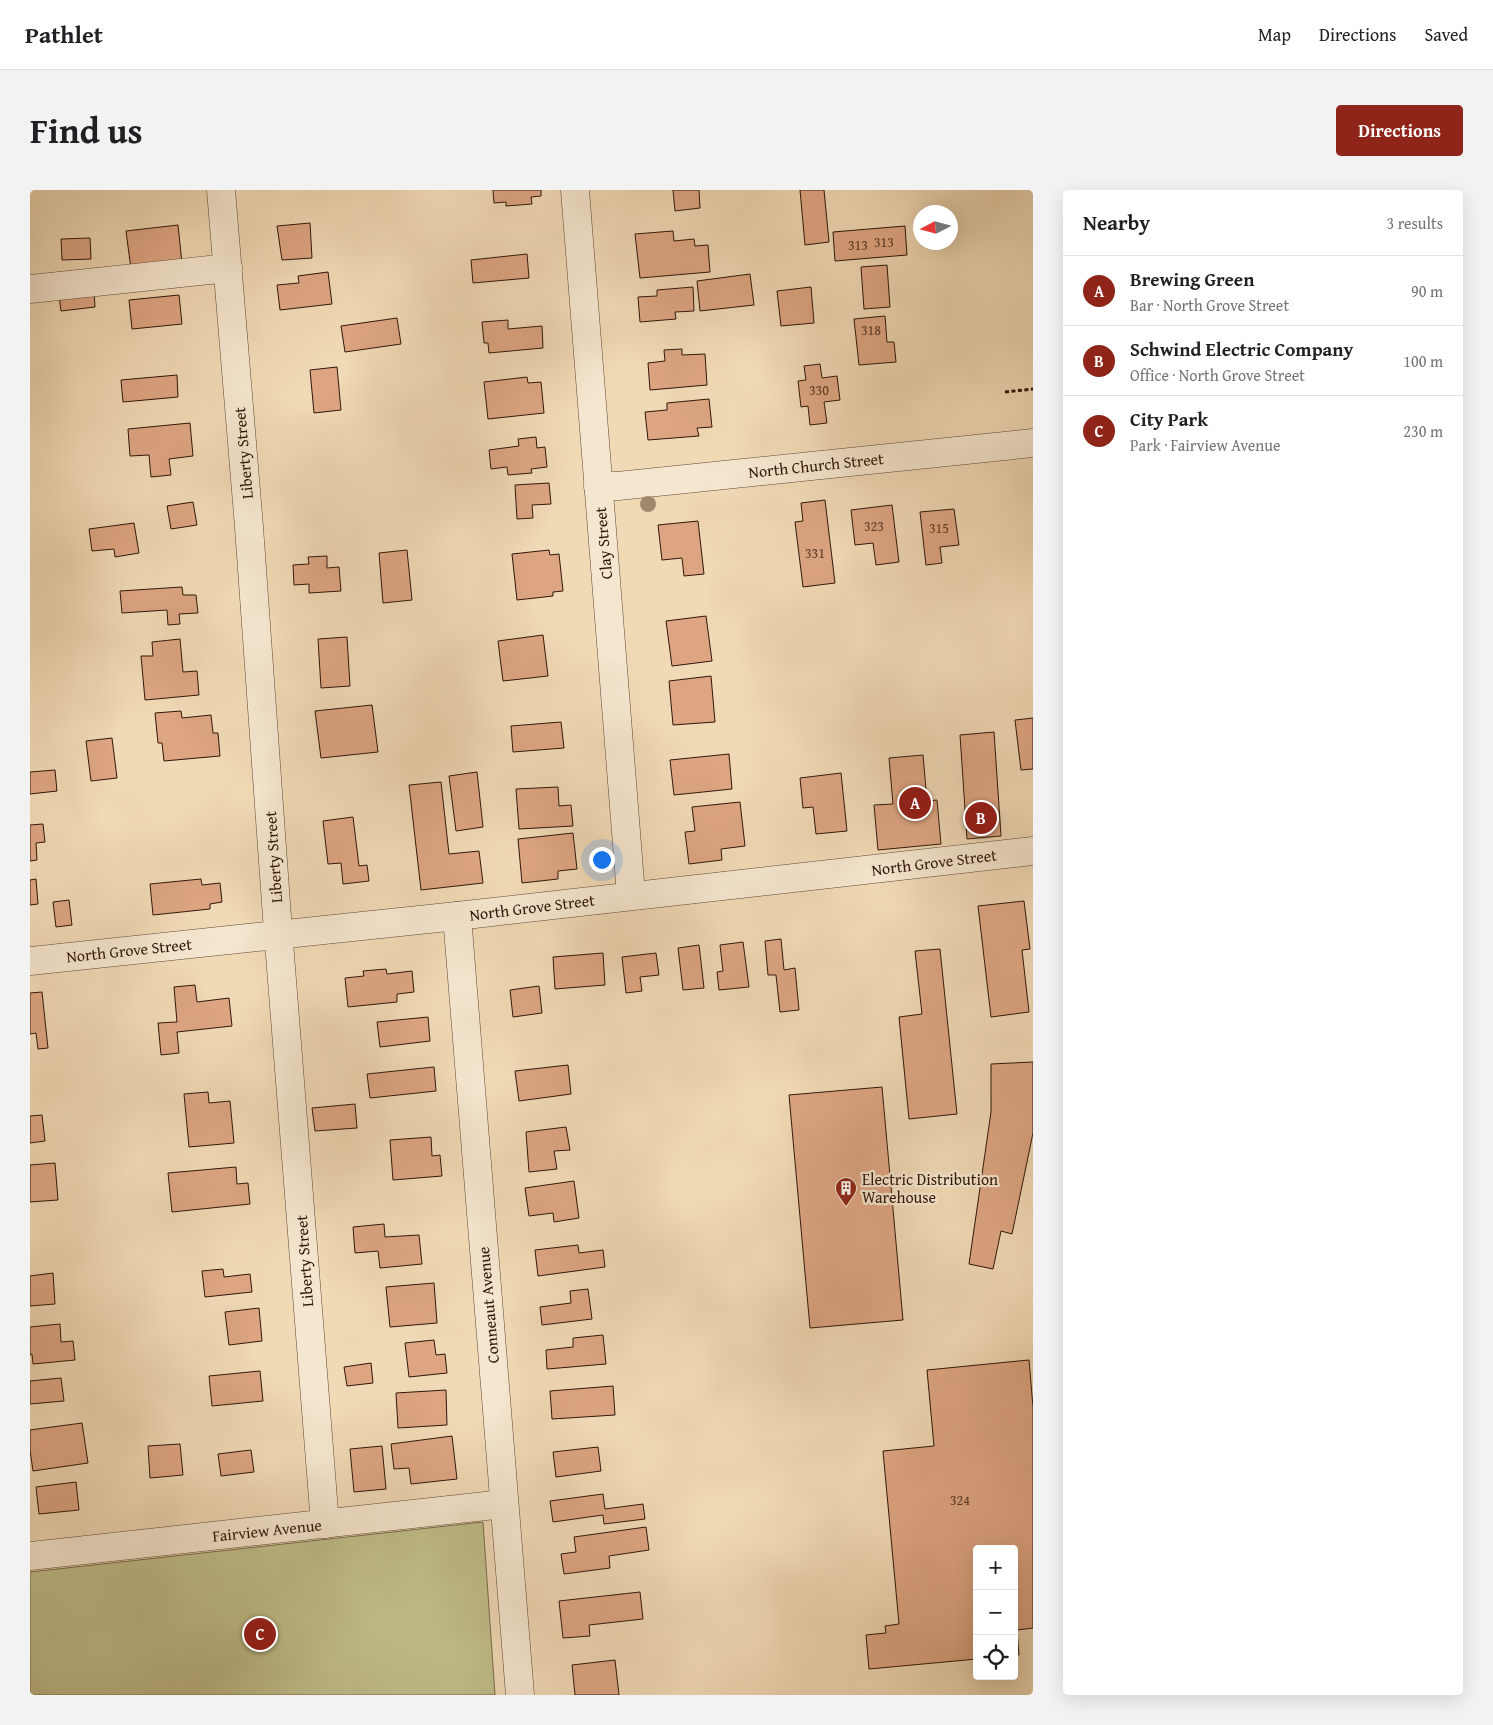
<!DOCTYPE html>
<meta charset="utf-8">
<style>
body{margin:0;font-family:"Gentium Book Plus",serif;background:#f2f2f2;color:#202124}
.controls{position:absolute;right:15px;bottom:15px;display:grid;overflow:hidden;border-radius:5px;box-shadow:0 5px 20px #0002}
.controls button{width:45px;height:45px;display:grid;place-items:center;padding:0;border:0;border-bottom:1px solid #e0e0e0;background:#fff;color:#202124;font:25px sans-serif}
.compass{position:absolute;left:883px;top:15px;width:45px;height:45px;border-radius:50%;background:#fff;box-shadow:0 5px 20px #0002;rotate:264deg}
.you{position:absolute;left:571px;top:669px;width:18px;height:18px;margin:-12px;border:4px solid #fff;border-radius:50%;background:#1a73e8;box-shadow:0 0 0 8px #1a73e833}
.badge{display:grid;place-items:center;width:32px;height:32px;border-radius:50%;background:#8f2418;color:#fff;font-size:16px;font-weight:700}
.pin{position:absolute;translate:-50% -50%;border:2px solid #fff;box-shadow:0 1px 5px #0006}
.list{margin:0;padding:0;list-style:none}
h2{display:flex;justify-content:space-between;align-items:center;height:65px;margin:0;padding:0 20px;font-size:21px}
h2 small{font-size:16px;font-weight:400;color:#757577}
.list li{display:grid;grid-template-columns:32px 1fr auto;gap:15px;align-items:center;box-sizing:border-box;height:70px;padding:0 20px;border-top:1px solid #e0e0e0}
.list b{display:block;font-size:19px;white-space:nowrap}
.list p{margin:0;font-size:16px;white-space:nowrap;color:#757577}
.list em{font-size:16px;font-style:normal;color:#757577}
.icon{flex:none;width:28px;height:28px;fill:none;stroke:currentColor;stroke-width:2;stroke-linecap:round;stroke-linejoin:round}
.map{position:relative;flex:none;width:1003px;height:1505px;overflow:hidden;border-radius:5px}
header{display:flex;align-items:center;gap:30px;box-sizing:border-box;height:70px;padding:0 25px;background:#fff;border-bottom:1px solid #e0e0e0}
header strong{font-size:24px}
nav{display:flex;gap:28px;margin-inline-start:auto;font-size:18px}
.intro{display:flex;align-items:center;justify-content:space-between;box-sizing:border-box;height:120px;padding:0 30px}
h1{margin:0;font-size:35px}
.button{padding:12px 22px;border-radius:5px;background:#8f2418;color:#fff;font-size:18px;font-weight:700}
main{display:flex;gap:30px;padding:0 30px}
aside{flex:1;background:#fff;border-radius:5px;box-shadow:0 5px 20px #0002}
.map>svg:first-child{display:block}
</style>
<header>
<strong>Pathlet</strong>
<nav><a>Map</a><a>Directions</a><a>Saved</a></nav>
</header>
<div class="intro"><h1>Find us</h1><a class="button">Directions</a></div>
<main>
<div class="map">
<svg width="1003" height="1505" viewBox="0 0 1003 1505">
<rect width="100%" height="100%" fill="#f0d9b5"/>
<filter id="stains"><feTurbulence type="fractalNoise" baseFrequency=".004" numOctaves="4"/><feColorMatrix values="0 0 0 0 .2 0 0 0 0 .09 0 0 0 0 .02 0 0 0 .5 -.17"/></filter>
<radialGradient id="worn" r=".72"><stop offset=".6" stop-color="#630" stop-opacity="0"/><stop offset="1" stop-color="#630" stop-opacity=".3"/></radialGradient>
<!-- green -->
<polygon fill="#bfbe8a" stroke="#786a4a" points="453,1332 465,1505 0,1505 0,1382"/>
<!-- building -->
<g fill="#dda582" stroke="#301609">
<polygon points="463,0 511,0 511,6 501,7 502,14 476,16 476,12 464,13"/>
<polygon points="643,0 669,0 670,18 645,21"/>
<polygon points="770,0 794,0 799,52 775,55"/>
<polygon points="280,33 282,68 252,70 247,36"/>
<polygon points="148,35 152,73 101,79 96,41"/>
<polygon points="875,36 877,65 805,71 803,42"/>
<polygon points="643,41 644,51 664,49 665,56 678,55 680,82 610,88 605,44"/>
<polygon points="60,48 61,69 32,70 31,49"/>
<polygon points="497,64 499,88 443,93 441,70"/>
<polygon points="857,75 860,117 834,119 831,77"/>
<polygon points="298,82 302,114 250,120 247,95 269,93 268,86"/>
<polygon points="720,84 724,115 670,121 667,91"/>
<polygon points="663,97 664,121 645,122 646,129 610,132 608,107 627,106 627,100"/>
<polygon points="781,97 784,133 751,136 747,101"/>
<polygon points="64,101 65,117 31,121 29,105"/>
<polygon points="149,105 152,134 102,139 99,110"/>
<polygon points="855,126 857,152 864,152 866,172 829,175 824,129"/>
<polygon points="367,128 371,154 315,162 311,136"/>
<polygon points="478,130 478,139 512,136 513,158 459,163 458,153 454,153 452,132"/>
<polygon points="652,159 652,165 675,164 677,195 620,200 618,173 635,171 634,160"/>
<polygon points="790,174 792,188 807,186 810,210 794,212 797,233 780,235 778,216 771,217 768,191 776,190 774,176"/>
<polygon points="307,177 311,220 284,223 280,180"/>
<polygon points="147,185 148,207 93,212 91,190"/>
<polygon points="497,187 498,193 511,192 514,223 458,229 454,192"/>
<polygon points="679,209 682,237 667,238 669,246 618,250 615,222 637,220 637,213"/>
<polygon points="160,233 163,266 139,269 141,285 121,287 119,265 100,266 98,239"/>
<polygon points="506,247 507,258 515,257 517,277 501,279 502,283 478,285 477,277 461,279 459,260 489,256 488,249"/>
<polygon points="519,293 521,314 502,315 503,328 487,329 485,295"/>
<polygon points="795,310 805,393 773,397 765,332 773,331 771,313"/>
<polygon points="163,312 167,335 141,339 137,316"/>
<polygon points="862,315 869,372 846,375 843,353 825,355 821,320"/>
<polygon points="924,319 929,355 910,357 912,373 896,375 890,322"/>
<polygon points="668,331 674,384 654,386 652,368 632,370 628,335"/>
<polygon points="104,333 109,363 85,367 84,359 62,361 59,339"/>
<polygon points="377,360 382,410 353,413 349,363"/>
<polygon points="519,360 520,365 529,364 533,401 523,402 523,406 487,410 482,364"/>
<polygon points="297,366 297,378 309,377 311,401 279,403 279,394 264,395 263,375 279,374 278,367"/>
<polygon points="152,397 153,405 166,405 168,423 149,424 150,434 138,435 137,420 92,423 90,401"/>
<polygon points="676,426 682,471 642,476 636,431"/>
<polygon points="513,445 518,486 473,491 468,451"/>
<polygon points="317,447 320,496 291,498 288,449"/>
<polygon points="150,449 153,482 167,481 169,505 115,510 111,466 123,466 122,452"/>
<polygon points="681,486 685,532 643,535 639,491"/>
<polygon points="342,515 348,562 291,568 285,521"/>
<polygon points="151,521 152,528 181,525 183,543 188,543 190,566 134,571 132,553 128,553 125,523"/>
<polygon points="1003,528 1003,579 991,580 985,530"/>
<polygon points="531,532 534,558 483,562 481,536"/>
<polygon points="964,542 971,646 937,649 930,545"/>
<polygon points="82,548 87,588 61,591 56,551"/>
<polygon points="699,564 702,599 644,605 640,570"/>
<polygon points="893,565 897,611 907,610 911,654 848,660 844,615 863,614 859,568"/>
<polygon points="25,580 27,601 0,604 0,582"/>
<polygon points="447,582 453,637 426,641 419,586"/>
<polygon points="811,583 817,641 786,644 783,617 773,618 770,588"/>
<polygon points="411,592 419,664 449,661 453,693 391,700 379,595"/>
<polygon points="528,597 529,616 541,615 543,636 489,639 486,599"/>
<polygon points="710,612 715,656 691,659 692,670 659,674 655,642 665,641 662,617"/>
<polygon points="323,627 329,676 337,675 339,691 313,694 311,673 298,674 293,631"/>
<polygon points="13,634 15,652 6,653 7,670 0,671 0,635"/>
<polygon points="543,643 547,679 528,681 528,689 492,693 488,649"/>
<polygon points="6,689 8,714 0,715 0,690"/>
<polygon points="171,689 172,695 190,693 192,712 180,714 180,719 123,725 120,694"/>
<polygon points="39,710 42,735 26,737 23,712"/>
<polygon points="994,711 1000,759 992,760 999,822 961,827 948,716"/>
<polygon points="751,749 754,780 765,778 769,820 750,822 746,785 738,785 735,751"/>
<polygon points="713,752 719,797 689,800 687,782 693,781 690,755"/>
<polygon points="669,755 674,798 653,800 648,758"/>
<polygon points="910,759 927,924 879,929 869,827 892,824 885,761"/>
<polygon points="573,763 575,795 525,799 523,767"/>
<polygon points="626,763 629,785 610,787 612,801 596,803 592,767"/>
<polygon points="356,779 357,784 382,781 384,802 367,804 367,812 318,817 315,788 334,786 333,781"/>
<polygon points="165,795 167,812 199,808 202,836 147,842 149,863 131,865 128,833 147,832 144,797"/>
<polygon points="509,796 512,823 483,827 480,800"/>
<polygon points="12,802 18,858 8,859 6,843 0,844 0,803"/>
<polygon points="398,827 400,851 350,857 347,832"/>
<polygon points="1003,872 1003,943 982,1044 971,1041 963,1079 939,1074 961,922 961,874"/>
<polygon points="538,875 541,904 489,911 485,881"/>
<polygon points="404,877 406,901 340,908 337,884"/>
<polygon points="852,897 873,1130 780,1138 759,905"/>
<polygon points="178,902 179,913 200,911 204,953 159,957 154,904"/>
<polygon points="325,914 327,938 285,941 282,918"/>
<polygon points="12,925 15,951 0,953 0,926"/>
<polygon points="536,937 540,960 524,961 527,979 499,982 496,942"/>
<polygon points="401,947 402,966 410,965 412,986 363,990 360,950"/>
<polygon points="25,973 28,1010 0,1012 0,975"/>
<polygon points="206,977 207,994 218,993 220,1014 142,1022 138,983"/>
<polygon points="544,991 549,1028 524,1032 523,1023 499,1026 495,998"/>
<polygon points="354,1034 355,1047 389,1045 392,1074 350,1078 348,1061 325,1063 323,1037"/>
<polygon points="548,1055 549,1063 573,1060 575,1077 508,1086 505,1060"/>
<polygon points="193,1079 194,1087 220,1084 222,1102 175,1107 172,1081"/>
<polygon points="23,1083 25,1114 0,1116 0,1086"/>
<polygon points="404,1093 407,1133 360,1137 356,1097"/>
<polygon points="558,1099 562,1129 512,1135 510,1117 541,1113 540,1101"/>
<polygon points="229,1118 232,1151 199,1155 195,1122"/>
<polygon points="30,1134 31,1152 43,1151 45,1170 3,1174 2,1164 0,1165 0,1137"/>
<polygon points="573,1145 576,1174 517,1179 516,1160 543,1157 543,1148"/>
<polygon points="404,1150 406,1165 415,1164 417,1183 379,1187 375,1153"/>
<polygon points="999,1170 1003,1217 1003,1438 987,1440 989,1465 984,1465 984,1359 947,1359 947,1469 839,1479 836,1445 856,1443 855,1436 869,1434 853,1261 904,1256 897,1180"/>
<polygon points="341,1173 343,1193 317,1196 314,1177"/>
<polygon points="230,1181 233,1211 182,1216 179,1186"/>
<polygon points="31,1188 34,1211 0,1214 0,1191"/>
<polygon points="583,1196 585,1225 522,1229 520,1201"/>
<polygon points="416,1200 417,1235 368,1238 366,1203"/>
<polygon points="52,1233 58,1273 3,1281 0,1260 0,1240"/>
<polygon points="422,1246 427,1289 381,1294 379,1278 364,1279 361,1254"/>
<polygon points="150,1254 153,1285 120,1288 118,1256"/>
<polygon points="352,1256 356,1299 324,1302 320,1259"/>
<polygon points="568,1257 571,1281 526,1287 523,1262"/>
<polygon points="221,1260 224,1282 191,1286 188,1264"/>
<polygon points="46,1292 49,1320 9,1324 6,1297"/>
<polygon points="573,1304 575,1319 613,1314 615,1329 574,1334 573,1325 523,1332 520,1311"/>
<polygon points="616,1337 619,1360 579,1366 580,1378 534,1384 531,1364 546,1362 544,1347"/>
<polygon points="610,1402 613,1429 559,1435 560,1446 533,1448 529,1411"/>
<polygon points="585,1470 589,1505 545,1505 542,1475"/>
</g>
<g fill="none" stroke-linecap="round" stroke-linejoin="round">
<!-- minor casing -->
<g stroke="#604734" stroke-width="29">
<g id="minor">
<polyline points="191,0 219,337 247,727 295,1334"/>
<polyline points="545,0 601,705"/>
<polyline points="0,99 198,78"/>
<polyline points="568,296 588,296 1003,253"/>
<polyline points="427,726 490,1505"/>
<polyline points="0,771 427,726 1003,661"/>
<polyline points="0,1366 474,1314"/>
</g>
</g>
<!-- path -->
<polyline stroke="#301609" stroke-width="3" stroke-dasharray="4 2.5" stroke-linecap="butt" points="975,202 1003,199"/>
<!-- minor -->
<use href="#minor" stroke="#f5e6cf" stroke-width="28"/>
</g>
<!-- trees -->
<circle fill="#9e896c" cx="618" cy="314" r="8"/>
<!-- icons -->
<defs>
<g id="building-pin" transform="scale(1.125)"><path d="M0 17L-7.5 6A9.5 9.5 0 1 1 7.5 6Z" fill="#8f2418" stroke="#f5e6cf"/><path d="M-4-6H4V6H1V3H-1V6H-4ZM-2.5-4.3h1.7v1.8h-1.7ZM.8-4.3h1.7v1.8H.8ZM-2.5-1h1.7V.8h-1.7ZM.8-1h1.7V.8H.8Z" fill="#fff"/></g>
</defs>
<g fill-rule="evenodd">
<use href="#building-pin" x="816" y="998"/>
</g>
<g text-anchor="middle" stroke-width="4.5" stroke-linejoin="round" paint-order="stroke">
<!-- number labels -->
<g font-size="14" fill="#5b3a27">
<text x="854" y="57">313</text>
<text x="828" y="60">313</text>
<text x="841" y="145">318</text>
<text x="789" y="205">330</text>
<text x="844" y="341">323</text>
<text x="909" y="343">315</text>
<text x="785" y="368">331</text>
<text x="930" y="1315">324</text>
</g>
<!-- street labels -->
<g font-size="16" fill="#301609" stroke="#f5e6cf">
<text transform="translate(213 263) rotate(-95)" y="6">Liberty Street</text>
<text transform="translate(786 275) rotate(-6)" y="6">North Church Street</text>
<text transform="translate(573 353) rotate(-95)" y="6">Clay Street</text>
<text transform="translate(243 667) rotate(-94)" y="6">Liberty Street</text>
<text transform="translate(904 672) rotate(-7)" y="6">North Grove Street</text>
<text transform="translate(502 717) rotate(-7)" y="6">North Grove Street</text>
<text transform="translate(99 760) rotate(-6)" y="6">North Grove Street</text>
<text transform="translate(274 1071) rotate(-94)" y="6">Liberty Street</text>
<text transform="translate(458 1115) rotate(-95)" y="6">Conneaut Avenue</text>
<text transform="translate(237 1340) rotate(-6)" y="6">Fairview Avenue</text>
</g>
<!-- poi labels -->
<g font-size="16" fill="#301609" stroke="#f5e6cf" text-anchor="start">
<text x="832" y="995">Electric Distribution<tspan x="832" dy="18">Warehouse</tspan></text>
</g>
</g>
<rect width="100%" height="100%" filter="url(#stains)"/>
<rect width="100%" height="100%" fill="url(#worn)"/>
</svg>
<div class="controls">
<button>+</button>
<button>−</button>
<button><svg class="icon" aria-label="locate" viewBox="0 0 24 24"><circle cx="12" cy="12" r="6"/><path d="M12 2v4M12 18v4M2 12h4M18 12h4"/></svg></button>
</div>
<svg class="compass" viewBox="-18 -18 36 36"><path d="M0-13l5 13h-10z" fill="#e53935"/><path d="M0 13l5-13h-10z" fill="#757577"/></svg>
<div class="you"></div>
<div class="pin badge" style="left:885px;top:613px">A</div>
<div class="pin badge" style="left:951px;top:628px">B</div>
<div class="pin badge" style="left:230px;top:1444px">C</div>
</div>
<aside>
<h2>Nearby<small>3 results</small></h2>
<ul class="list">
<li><span class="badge">A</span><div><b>Brewing Green</b><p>Bar · North Grove Street</p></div><em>90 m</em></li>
<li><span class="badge">B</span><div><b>Schwind Electric Company</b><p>Office · North Grove Street</p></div><em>100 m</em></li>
<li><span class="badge">C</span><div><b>City Park</b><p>Park · Fairview Avenue</p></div><em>230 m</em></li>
</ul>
</aside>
</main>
